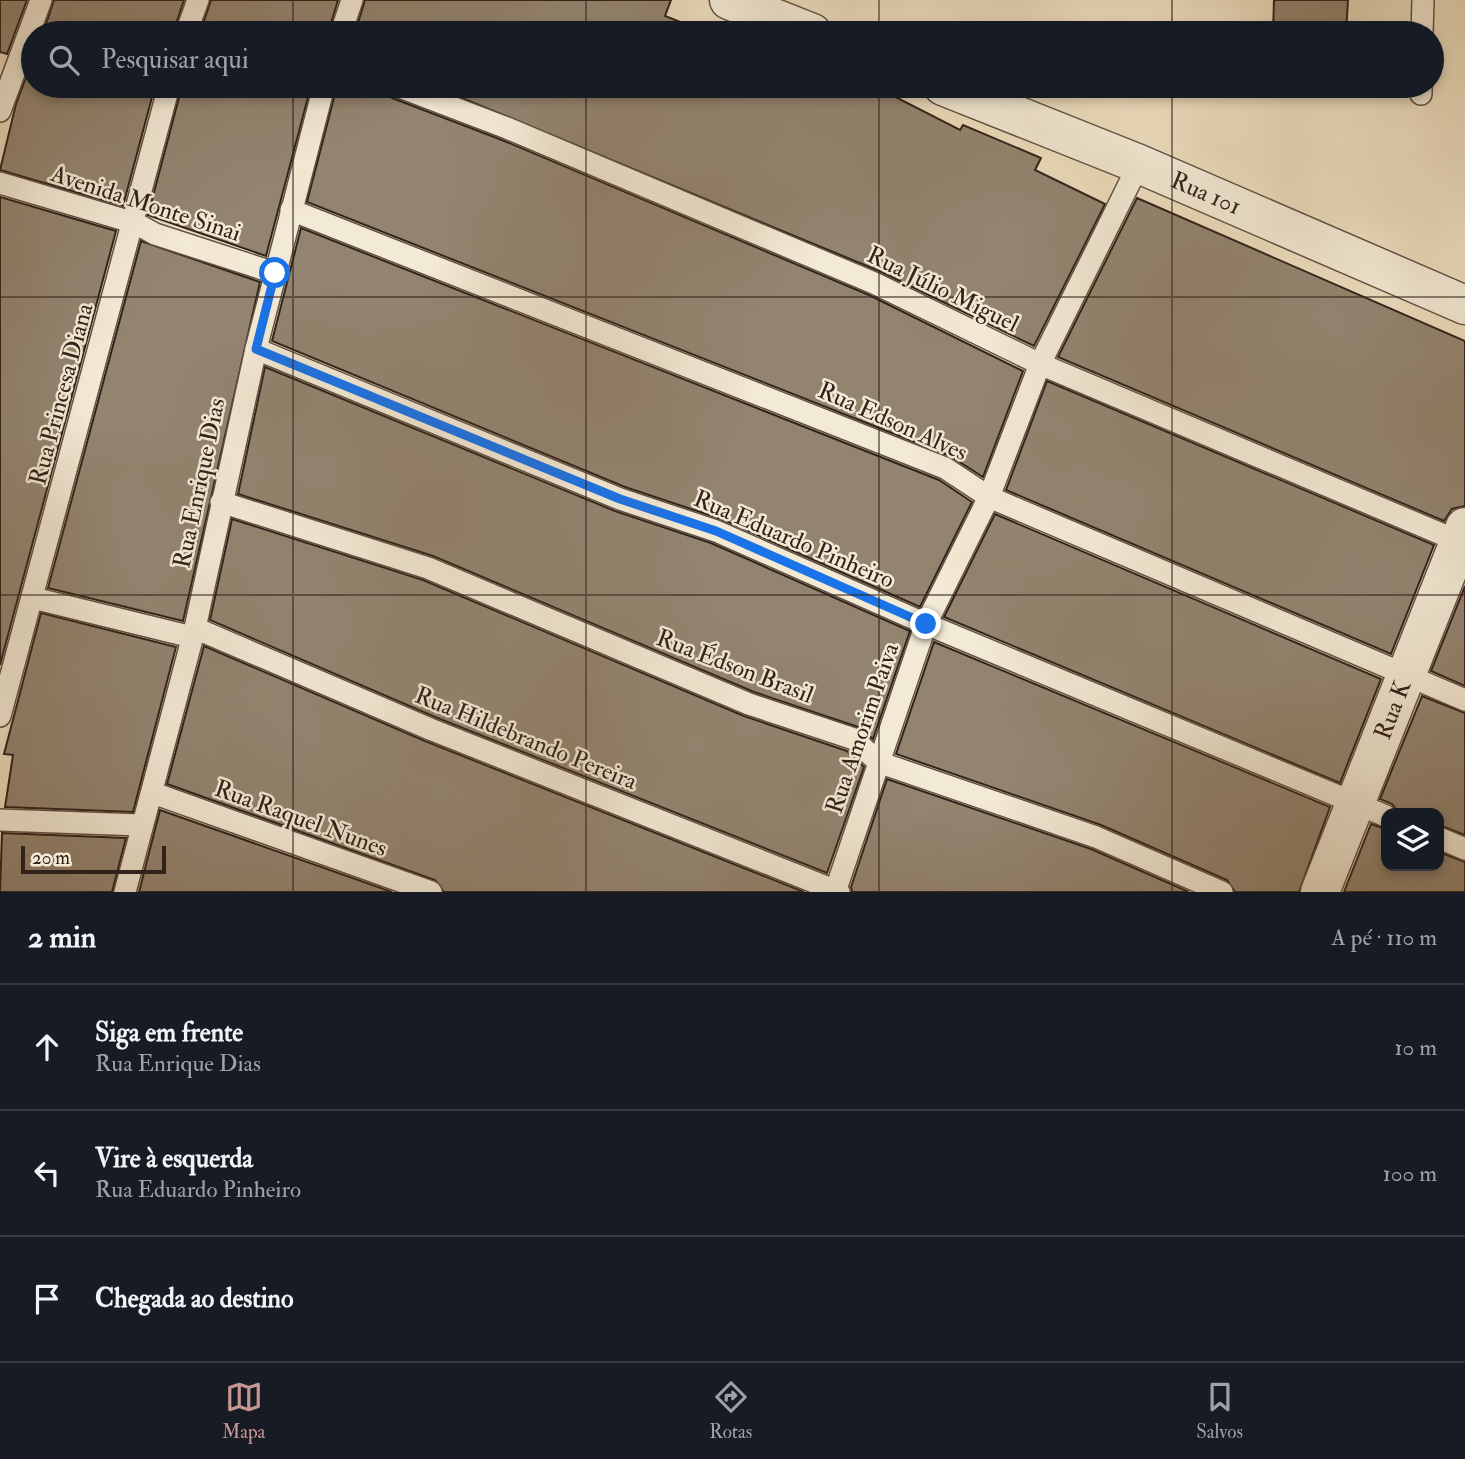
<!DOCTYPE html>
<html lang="pt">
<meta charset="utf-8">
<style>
body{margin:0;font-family:"IM FELL Double Pica",serif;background:#242831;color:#f1f3f6}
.controls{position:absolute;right:21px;bottom:21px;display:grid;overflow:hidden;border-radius:14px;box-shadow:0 4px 10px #0003}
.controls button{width:63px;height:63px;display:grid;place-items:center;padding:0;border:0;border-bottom:2px solid #363941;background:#171b24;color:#f1f3f6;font:35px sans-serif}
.scale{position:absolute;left:21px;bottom:18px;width:145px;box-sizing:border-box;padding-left:7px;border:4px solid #31221b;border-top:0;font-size:19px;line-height:24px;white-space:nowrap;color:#31221b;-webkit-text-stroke:5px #f3ead5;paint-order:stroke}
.stop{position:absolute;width:21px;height:21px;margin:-16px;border:5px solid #1a73e8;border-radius:50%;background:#fff}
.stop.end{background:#1a73e8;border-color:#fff;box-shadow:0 2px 7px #0008}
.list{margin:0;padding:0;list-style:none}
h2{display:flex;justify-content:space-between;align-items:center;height:91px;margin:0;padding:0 28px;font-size:30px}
h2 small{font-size:23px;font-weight:400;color:#9ea1a6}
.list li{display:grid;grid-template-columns:46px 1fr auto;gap:21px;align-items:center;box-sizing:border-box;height:126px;padding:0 28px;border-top:2px solid #363941}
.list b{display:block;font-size:26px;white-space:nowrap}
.list p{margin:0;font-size:23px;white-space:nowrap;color:#9ea1a6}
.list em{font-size:23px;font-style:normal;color:#9ea1a6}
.icon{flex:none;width:38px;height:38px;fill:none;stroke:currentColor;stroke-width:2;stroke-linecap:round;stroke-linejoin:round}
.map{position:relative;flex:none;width:1465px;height:892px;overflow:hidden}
.search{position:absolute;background:#171b24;box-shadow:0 4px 10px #0003;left:21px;right:21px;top:21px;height:77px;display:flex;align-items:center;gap:18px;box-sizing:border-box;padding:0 24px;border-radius:38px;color:#9ea1a6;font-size:26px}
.sheet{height:469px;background:#171b24}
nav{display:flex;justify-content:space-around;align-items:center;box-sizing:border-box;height:98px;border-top:2px solid #363941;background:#171b24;font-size:19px;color:#9ea1a6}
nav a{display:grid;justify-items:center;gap:4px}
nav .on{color:#c59692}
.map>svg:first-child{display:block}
</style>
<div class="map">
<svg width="1465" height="892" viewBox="0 0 1465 892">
<rect width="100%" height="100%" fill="#eddebf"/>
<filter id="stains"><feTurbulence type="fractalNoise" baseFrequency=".00286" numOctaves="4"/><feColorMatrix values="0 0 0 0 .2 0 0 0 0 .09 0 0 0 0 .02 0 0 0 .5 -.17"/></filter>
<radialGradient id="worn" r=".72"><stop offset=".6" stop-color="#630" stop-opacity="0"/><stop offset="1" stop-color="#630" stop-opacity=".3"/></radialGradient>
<!-- building -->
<g fill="#938470" stroke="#31221b" stroke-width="2">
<polygon points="0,0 27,0 7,54 0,52"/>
<polygon points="54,0 184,0 173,33 43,33"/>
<polygon points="211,0 338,0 328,33 200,33"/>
<polygon points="365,0 671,0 665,16 708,33 355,33"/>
<polygon points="1274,0 1348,0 1346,33 1273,33"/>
<polygon points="33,59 33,86 155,86 123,206 0,170 16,104"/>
<polygon points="182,86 311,86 266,256 148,215"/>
<polygon points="337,86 384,86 392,98 502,140 869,295 1023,371 983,477 950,456 307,202"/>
<polygon points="433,86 874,86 960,130 963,125 1041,158 1035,170 1105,204 1034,346 879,271"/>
<polygon points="1272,86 1344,86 1344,95 1271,93"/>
<polygon points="0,197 116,231 0,665"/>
<polygon points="1137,198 1465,341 1465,506 1452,509 1444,521 1058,357"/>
<polygon points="301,228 939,480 972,502 920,607 721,519 625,487 272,341"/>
<polygon points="141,241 260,282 183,621 48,588"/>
<polygon points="265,367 615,511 711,543 910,631 873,739 858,727 754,692 433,556 238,494"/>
<polygon points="1047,381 1434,545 1391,654 1006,490"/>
<polygon points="995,514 1381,679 1340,783 944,617"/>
<polygon points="232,519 423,580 744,716 847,751 864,767 827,873 435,717 210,620"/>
<polygon points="1465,586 1465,686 1431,671"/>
<polygon points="41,613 176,647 133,812 5,807 13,755 4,754"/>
<polygon points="934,642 1330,807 1299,892 1235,892 1227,880 1101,825 896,754"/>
<polygon points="204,646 425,741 804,892 444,892 435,880 167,784"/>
<polygon points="1422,696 1465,713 1465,835 1439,825 1439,813 1399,813 1392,804 1380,799"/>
<polygon points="887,779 1091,849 1189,892 852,892 851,887"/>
<polygon points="160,810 392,892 139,892"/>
<polygon points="1371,824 1386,829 1386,866 1439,866 1439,852 1465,862 1465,892 1344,892"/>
<polygon points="2,833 126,838 112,892 0,892"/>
</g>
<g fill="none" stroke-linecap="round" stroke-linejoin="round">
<!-- lane casing -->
<g stroke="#605144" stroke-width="24">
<g id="lane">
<polyline points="186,33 198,0"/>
<polyline points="341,33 352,0"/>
<polyline points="1422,33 1423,0"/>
<polyline points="397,86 507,128 874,283 1040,364 1465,544"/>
<polyline points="1421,94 1421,86"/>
<polyline points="0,111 41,0"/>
<polyline points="0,183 135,223 155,234 275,273"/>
<polyline points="291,210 945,468 989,497 1465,700"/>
<polyline points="256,349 620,499 716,531 926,624 1386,816"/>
<polyline points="221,502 428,568 749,704 854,739 878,762 1096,837 1222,892"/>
<polyline points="33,598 192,637"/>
<polyline points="195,628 430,729 839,892"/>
<polyline points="0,716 169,86"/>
<polyline points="153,793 431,892"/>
<polyline points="0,820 140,825"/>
<polyline points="1439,838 1465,849"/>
<polyline points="125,892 195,628 256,349 324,86"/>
<polyline points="835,892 926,624 989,497 1040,364 1139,164"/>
</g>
</g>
<!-- street casing -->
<g stroke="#605144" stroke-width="41">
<g id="street">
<polyline points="729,0 812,33"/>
<path id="s1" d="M943,86L1139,164L1465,305"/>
<path id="s2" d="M1320,892L1465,527"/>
</g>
</g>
<!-- lane -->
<use href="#lane" stroke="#f3ead5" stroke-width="21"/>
<!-- street -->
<use href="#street" stroke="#f3ead5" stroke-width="38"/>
</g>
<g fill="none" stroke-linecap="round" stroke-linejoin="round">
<!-- route -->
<polyline stroke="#1a73e8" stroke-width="9" points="275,273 256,349 620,499 716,531 926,624"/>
</g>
<!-- grid -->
<path fill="none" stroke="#31221b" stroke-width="2" stroke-opacity="0.55" d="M293,0V33M586,0V33M879,0V33M1172,0V33M293,86V892M586,86V892M879,86V892M1172,86V892M0,297H1465M0,595H1465"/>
<g text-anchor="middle" stroke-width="5" stroke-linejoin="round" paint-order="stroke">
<!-- street labels -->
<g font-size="24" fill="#31221b" stroke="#f3ead5">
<text dy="8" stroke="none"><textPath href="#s1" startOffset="284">Rua 101</textPath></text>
<text transform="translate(146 203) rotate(18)" y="8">Avenida Monte Sinai</text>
<text transform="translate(943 289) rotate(26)" y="8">Rua Júlio Miguel</text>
<text transform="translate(61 394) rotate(-75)" y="8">Rua Princesa Diana</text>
<text transform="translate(893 421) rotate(24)" y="8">Rua Edson Alves</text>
<text transform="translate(199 483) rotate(-78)" y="8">Rua Enrique Dias</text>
<text transform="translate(794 539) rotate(23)" y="8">Rua Eduardo Pinheiro</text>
<text transform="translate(735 666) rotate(21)" y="8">Rua Édson Brasil</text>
<text dy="8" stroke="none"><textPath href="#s2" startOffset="196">Rua K</textPath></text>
<text transform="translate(862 728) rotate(-71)" y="8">Rua Amorim Paiva</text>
<text transform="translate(526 738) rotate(22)" y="8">Rua Hildebrando Pereira</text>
<text transform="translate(301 818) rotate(20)" y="8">Rua Raquel Nunes</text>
</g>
</g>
<rect width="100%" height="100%" filter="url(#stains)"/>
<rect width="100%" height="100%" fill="url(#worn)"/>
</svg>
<div class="controls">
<button><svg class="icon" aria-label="layers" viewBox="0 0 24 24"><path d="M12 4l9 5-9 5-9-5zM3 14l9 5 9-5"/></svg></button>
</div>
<div class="scale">20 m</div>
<div class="stop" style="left:275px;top:273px"></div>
<div class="stop end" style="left:926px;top:624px"></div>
<div class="search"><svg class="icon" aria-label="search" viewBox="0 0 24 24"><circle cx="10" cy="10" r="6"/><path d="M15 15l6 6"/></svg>Pesquisar aqui</div>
</div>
<section class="sheet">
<h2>2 min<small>A pé · 110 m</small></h2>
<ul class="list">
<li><svg class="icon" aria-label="ahead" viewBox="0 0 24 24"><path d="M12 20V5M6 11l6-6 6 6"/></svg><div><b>Siga em frente</b><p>Rua Enrique Dias</p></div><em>10 m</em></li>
<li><svg class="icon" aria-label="left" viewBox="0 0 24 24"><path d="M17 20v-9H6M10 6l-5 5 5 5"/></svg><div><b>Vire à esquerda</b><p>Rua Eduardo Pinheiro</p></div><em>100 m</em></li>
<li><svg class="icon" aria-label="arrive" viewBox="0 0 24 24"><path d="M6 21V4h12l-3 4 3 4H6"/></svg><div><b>Chegada ao destino</b></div></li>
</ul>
</section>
<nav>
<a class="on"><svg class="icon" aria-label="map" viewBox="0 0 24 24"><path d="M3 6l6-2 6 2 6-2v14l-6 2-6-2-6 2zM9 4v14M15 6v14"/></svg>Mapa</a>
<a><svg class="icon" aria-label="directions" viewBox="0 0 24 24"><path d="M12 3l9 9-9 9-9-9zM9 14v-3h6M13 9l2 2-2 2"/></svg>Rotas</a>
<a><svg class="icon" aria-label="saved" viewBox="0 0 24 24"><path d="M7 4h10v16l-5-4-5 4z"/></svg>Salvos</a>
</nav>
